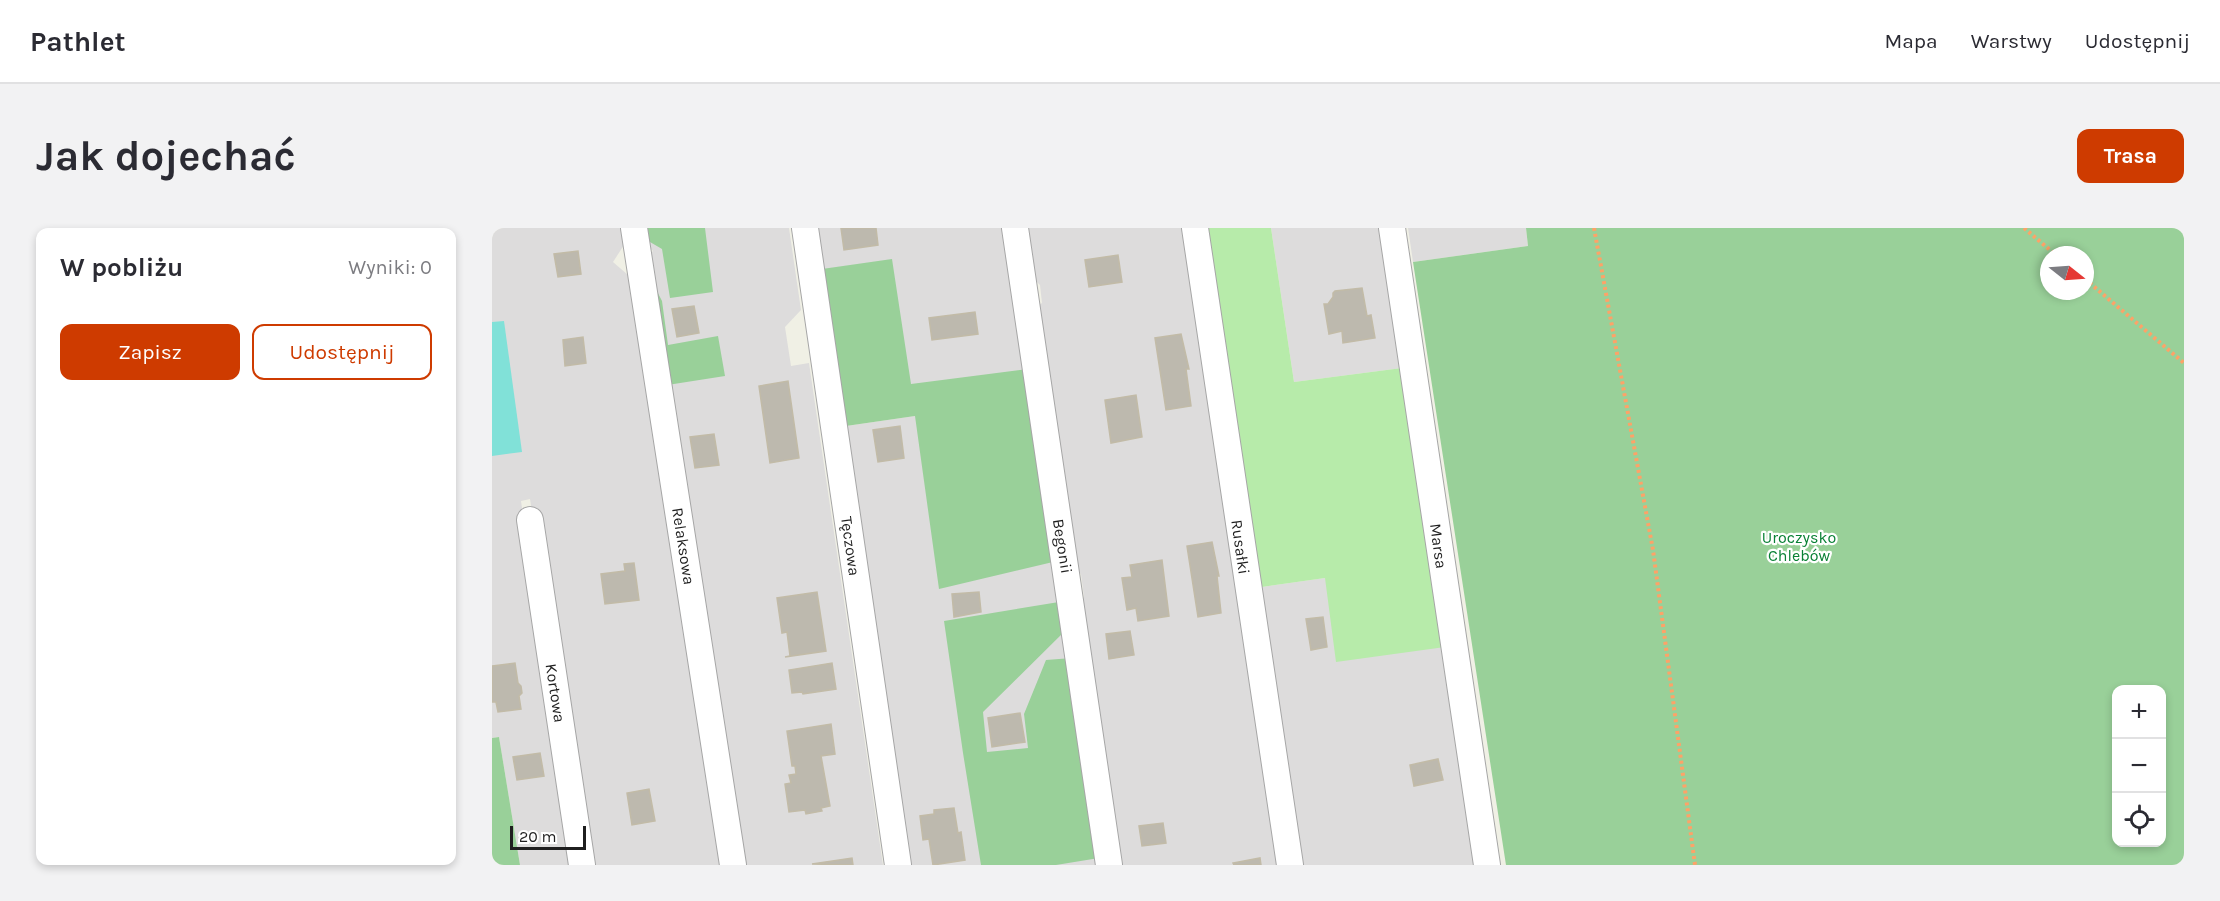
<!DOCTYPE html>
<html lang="pl">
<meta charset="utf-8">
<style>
body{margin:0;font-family:Karla,sans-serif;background:#f2f2f3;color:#2b2b33}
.controls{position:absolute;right:18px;bottom:18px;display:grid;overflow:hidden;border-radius:12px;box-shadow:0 3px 9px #0003}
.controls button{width:54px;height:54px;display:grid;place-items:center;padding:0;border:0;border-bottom:2px solid #e1e1e2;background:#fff;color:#2b2b33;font:30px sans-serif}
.compass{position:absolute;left:1548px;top:18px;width:54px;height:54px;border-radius:50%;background:#fff;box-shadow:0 3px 9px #0003;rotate:107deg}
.scale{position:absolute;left:18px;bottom:15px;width:76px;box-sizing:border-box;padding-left:6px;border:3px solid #1f1f1f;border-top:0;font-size:16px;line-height:21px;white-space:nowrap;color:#1f1f1f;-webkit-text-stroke:4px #fff;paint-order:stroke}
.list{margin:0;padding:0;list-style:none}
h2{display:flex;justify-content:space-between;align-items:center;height:78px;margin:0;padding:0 24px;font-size:26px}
h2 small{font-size:20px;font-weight:400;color:#7c7c81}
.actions{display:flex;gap:12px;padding:18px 24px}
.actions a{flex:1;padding:14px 0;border:2px solid #ce3b00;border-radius:12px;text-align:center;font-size:21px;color:#ce3b00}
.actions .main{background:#ce3b00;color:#fff}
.icon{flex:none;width:33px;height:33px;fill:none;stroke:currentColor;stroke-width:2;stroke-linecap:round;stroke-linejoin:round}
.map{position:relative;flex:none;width:1692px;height:637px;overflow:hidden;border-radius:12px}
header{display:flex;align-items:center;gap:36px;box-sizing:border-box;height:84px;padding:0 30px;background:#fff;border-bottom:2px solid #e1e1e2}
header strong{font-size:28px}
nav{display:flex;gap:33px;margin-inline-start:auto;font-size:21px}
.intro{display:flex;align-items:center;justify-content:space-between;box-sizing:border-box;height:144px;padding:0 36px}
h1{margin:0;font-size:42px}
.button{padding:15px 27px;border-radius:12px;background:#ce3b00;color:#fff;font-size:21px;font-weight:700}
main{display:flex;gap:36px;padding:0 36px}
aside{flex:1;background:#fff;border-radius:12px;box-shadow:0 3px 9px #0003}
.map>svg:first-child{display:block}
</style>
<header>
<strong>Pathlet</strong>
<nav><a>Mapa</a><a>Warstwy</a><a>Udostępnij</a></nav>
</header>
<div class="intro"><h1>Jak dojechać</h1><a class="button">Trasa</a></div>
<main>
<aside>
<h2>W pobliżu<small>Wyniki: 0</small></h2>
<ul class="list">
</ul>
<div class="actions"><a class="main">Zapisz</a><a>Udostępnij</a></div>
</aside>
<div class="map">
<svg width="1692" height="637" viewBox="0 0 1692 637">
<rect width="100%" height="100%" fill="#f0f0e5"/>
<!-- residential -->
<g fill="#dddcdc">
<polygon points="0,0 129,0 132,17 121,34 136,47 140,75 146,81 230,637 97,637 38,271 29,273 82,637 28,637 7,509 0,510"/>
<polygon points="145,0 297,0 309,82 293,99 299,138 317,135 391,637 246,637 150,34 161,23 146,7"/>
<polygon points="324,0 516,0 609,637 418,637 354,198 423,188 330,41"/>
<polygon points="532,0 697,0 788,637 624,637 586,377 592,369 589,346 581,340 544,79 550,75 548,57 539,48"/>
<polygon points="779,0 888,0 910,140 802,154"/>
<polygon points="916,0 1034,0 1036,18 921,34"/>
<polygon points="833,350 953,419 986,637 805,637 763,360"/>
</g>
<!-- grass -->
<polygon fill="#b7ebaa" points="711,0 779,0 802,154 910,140 953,419 844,434 833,350 763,360"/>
<!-- forest -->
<g fill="#99d099" fill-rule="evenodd">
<polygon points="145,0 213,0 221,64 178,70 170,21 146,7"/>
<path d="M1034,0H1692V637H1014L921,34L1036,18ZM1557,27H1593V63H1557ZM1624,461H1670V614H1624Z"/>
<polygon points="400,31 419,156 536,141 561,334 447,361 423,188 354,198 330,41"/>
<polygon points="150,34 170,73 176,117 226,108 233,148 169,158"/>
<polygon points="573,373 576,400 491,484 495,524 536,520 532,486 554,432 580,430 607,630 564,637 489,637 471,525 452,393"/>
<polygon points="7,509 28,637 0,637 0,510"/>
</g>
<!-- pitch -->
<polygon fill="#81e1d8" points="12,93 30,224 0,228 0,94"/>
<!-- building -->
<g fill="#bdb9ae" stroke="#c2bba7" stroke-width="1.5">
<polygon points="349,0 384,0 386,17 352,22"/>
<polygon points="86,23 89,46 66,49 62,26"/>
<polygon points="626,27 630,54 597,59 593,32"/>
<polygon points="870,60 875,88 879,87 883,110 851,115 850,103 837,106 832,76 836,76 841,69 841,65 843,63"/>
<polygon points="202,78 207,105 185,109 180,81"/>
<polygon points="483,84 486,106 440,112 437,90"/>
<polygon points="689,106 697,141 694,141 699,178 674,182 663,110"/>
<polygon points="91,109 94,135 73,138 71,112"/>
<polygon points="296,153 307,230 278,235 267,158"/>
<polygon points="644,167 650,209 619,215 613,172"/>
<polygon points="408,198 412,230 386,234 381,202"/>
<polygon points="222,206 227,237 203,240 198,209"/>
<polygon points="720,314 727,348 725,348 729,385 706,389 695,318"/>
<polygon points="670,332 677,388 646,393 644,380 635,382 630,350 640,349 638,337"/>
<polygon points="142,335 147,372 113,376 109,346 133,343 132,336"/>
<polygon points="325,364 334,423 293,429 298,428 295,404 290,405 285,370"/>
<polygon points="487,364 489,384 462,389 460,366"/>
<polygon points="831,389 835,419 819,422 814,391"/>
<polygon points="638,403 642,427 617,431 614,406"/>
<polygon points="23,435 26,455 29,458 30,465 27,468 29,481 6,484 4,474 0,474 0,438"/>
<polygon points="340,435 344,461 311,466 310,464 300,465 297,442"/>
<polygon points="528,485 533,514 500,519 496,490"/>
<polygon points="339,496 343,526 329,528 338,578 329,580 330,583 314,586 313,582 297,584 293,556 299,555 297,547 304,546 303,538 300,538 295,503"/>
<polygon points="48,525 52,548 25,552 21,529"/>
<polygon points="946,531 951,552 922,558 918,537"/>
<polygon points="157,561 163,593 140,597 135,565"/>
<polygon points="462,580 466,605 469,604 473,632 441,637 437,611 431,612 428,588 442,586 442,582"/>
<polygon points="671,595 674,615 650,618 647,598"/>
<polygon points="360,630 361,637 320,636"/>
<polygon points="768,630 769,637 742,637 741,635"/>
</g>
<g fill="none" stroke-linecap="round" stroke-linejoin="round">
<!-- minor casing -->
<g stroke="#a6a6a6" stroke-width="28">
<g id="minor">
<polyline points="142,0 241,637"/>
<polyline points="313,0 406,637"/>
<polyline points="523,0 617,637"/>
<polyline points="703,0 798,637"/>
<polyline points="900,0 995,637"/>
<polyline points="38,292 90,637"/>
</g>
</g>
<!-- path -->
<g stroke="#fda368" stroke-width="4" stroke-dasharray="3 3" stroke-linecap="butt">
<polyline points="1102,0 1161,322 1203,637"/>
<polyline points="1532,0 1564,27"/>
<polyline points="1593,51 1692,135"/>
</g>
<!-- minor -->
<use href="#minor" stroke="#fff" stroke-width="26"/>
</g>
<g text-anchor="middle" stroke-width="4.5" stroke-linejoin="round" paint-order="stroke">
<!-- park labels -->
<g font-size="16" fill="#098135" stroke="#fff">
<text x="1307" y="315">Uroczysko<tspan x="1307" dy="18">Chlebów</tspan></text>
</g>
<!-- street labels -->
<g font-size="16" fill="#1f1f1f" stroke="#fff">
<text transform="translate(192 318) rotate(81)" y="6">Relaksowa</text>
<text transform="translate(359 318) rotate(82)" y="6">Tęczowa</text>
<text transform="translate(571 318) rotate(81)" y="6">Begonii</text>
<text transform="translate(947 318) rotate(82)" y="6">Marsa</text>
<text transform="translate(749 319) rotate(82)" y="6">Rusałki</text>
<text transform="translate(64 465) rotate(81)" y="6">Kortowa</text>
</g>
</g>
</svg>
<div class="controls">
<button>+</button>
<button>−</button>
<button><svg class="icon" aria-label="locate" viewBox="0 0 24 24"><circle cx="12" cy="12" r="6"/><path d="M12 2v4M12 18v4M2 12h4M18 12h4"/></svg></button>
</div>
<svg class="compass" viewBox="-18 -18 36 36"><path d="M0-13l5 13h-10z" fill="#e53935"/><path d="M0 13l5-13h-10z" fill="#7c7c81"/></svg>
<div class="scale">20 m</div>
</div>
</main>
